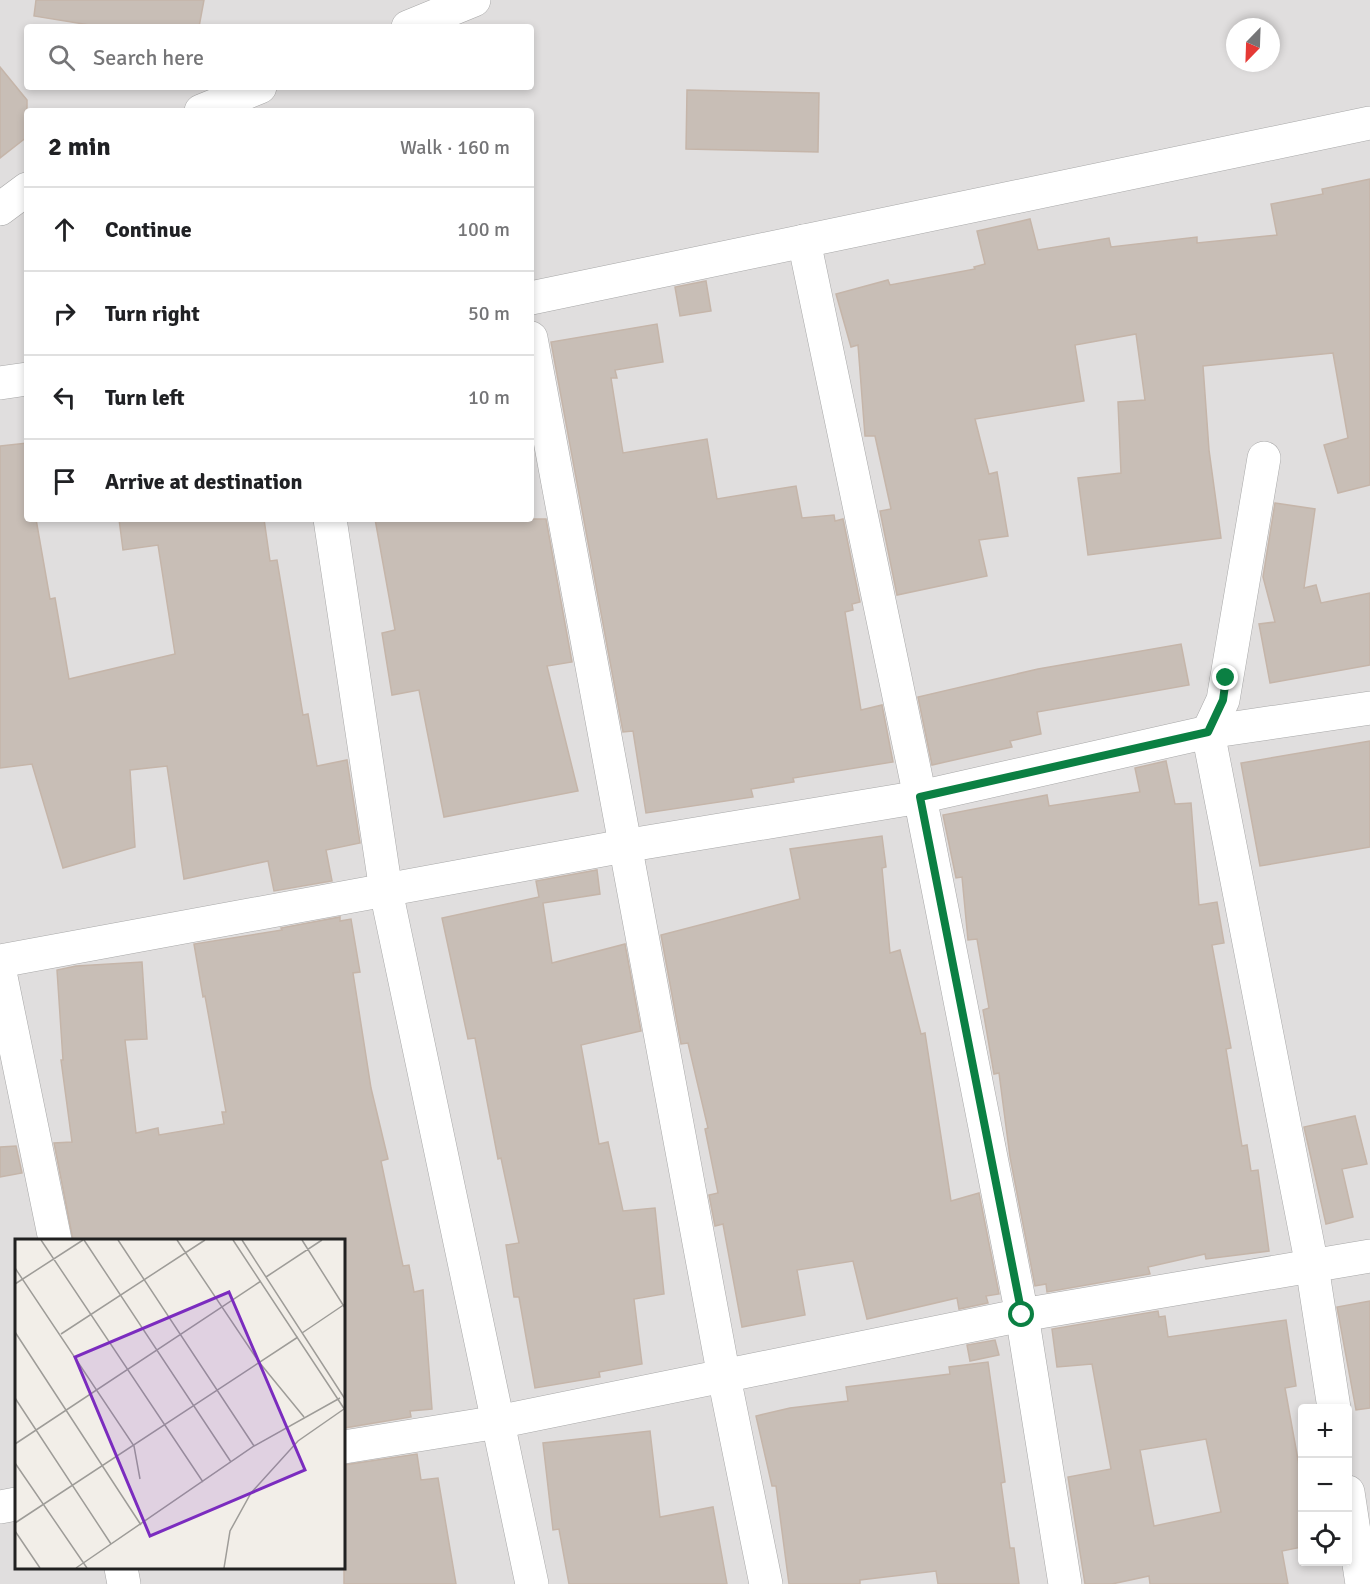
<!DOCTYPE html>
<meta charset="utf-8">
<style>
body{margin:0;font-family:Signika,sans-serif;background:#f2f2f2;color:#202124}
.controls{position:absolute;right:18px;bottom:18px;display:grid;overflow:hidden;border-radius:6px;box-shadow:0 3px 9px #0003}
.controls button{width:54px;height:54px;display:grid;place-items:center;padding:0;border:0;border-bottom:2px solid #e0e0e0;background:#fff;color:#202124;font:30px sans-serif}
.compass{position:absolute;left:1226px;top:18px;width:54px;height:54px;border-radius:50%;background:#fff;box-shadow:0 3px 9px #0003;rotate:203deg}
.stop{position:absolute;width:18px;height:18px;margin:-14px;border:4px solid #0b8043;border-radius:50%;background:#fff}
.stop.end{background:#0b8043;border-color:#fff;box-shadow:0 2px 6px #0008}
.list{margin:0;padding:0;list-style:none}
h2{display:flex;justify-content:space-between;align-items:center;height:78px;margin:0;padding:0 24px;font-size:26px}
h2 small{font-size:20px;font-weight:400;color:#757577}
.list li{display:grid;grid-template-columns:39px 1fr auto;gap:18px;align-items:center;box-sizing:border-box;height:84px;padding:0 24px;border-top:2px solid #e0e0e0}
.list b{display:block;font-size:22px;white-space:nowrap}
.list em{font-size:20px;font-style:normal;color:#757577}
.icon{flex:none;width:33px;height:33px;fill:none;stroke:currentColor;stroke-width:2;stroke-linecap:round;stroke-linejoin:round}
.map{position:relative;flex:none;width:1370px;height:1584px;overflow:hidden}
.search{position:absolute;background:#fff;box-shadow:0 3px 9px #0003;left:24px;top:24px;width:510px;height:66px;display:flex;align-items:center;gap:15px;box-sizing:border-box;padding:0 21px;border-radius:6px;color:#757577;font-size:22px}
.panel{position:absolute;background:#fff;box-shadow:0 3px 9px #0003;left:24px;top:108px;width:510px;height:414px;border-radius:6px}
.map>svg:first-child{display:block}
</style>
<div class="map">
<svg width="1370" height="1584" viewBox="0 0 1370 1584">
<rect width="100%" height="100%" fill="#f2eee8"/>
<!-- residential -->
<path fill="#e0dede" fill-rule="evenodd" d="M0,0H1370V1584H0ZM27,27H531V87H27ZM1235,27H1271V63H1235ZM27,111H531V519H27ZM16,1240H344V1568H16ZM1302,1408H1348V1562H1302Z"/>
<!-- building -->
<g fill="#c8beb6" stroke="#c5b5a9" stroke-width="1.5" fill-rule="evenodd">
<polygon points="36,0 204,0 199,27 102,27 34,16"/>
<polygon points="0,67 27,100 27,137 0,158"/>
<polygon points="687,90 819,93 818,152 686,149"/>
<polygon points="1370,179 1370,485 1338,493 1324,445 1348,438 1333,353 1203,366 1209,450 1221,538 1088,555 1078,478 1121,473 1118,402 1145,400 1136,334 1075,345 1084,401 975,419 989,474 997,472 1008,536 979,540 987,576 897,595 880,511 891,509 875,436 865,436 858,345 851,347 836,294 888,280 890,285 975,269 974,267 985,264 977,231 1030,219 1038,250 1109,238 1111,247 1197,237 1197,243 1277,235 1271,204 1323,194 1322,189"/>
<polygon points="706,281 711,311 680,316 675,287"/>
<polygon points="657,324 663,362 615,370 617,378 611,378 623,453 707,439 717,499 796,486 802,518 834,515 835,521 843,519 860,602 852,604 853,610 845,612 861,710 882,705 893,762 793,778 794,782 751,789 753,797 646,813 633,731 623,732 551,342"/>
<polygon points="27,443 27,519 36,519 50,599 55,598 69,679 175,654 158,545 123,550 119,519 264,519 270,561 277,560 303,715 308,714 317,766 347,760 360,843 326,850 332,881 274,891 268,861 184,879 167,766 130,770 135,847 63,868 32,764 0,768 0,446"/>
<polygon points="1275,503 1315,509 1304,588 1316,585 1321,603 1370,593 1370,665 1270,683 1259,624 1275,622 1263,577"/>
<polygon points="375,519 546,519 572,662 547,666 578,791 444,817 419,690 392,695 382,633 395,630"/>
<polygon points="1181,644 1189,685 1037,712 1041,734 1010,741 1012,747 932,765 918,697 1038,669"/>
<polygon points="1370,741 1370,847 1260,866 1241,763"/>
<polygon points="1166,761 1175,804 1191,803 1199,905 1217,902 1224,943 1212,945 1231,1048 1226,1049 1242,1146 1247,1145 1251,1171 1258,1170 1269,1251 1206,1259 1205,1254 1148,1267 1150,1274 1047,1292 1046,1284 1035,1286 1010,1157 999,1073 994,1074 983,1010 989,1008 977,939 968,940 962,877 956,878 943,815 1047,795 1049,806 1140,792 1135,768"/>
<polygon points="882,836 886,867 882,868 890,953 900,950 921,1034 925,1033 951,1201 979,1193 999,1294 986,1296 988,1303 959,1309 957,1298 867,1319 853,1261 797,1270 805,1315 742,1327 723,1224 715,1226 709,1195 718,1193 705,1129 708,1128 688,1043 681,1044 661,935 800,899 790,849"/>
<polygon points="597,870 600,894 543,903 552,963 625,944 641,1031 581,1045 599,1144 608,1142 623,1211 655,1208 664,1294 634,1299 642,1364 599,1372 600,1377 535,1388 519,1297 514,1297 506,1245 519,1243 501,1158 498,1159 475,1038 468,1039 442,918 539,897 536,881"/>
<polygon points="340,917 340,921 351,919 360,972 353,973 371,1088 388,1159 381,1161 403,1266 409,1265 414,1292 423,1290 432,1409 410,1411 411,1417 344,1428 344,1240 73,1240 54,1143 72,1142 61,1060 63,1060 57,970 76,966 142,962 147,1039 125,1040 136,1133 158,1128 159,1135 224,1124 222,1112 226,1112 205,996 203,997 194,944 282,930 281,928"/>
<polygon points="1355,1116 1367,1164 1342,1169 1353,1217 1326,1224 1304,1127"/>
<polygon points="16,1146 22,1173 0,1177 0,1147"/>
<polygon points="1370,1301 1370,1408 1356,1410 1337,1307"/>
<path d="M1158,1311L1159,1317L1165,1316L1168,1337L1286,1320L1296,1386L1285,1388L1302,1482V1547L1282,1551L1288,1584H1150L1149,1576L1112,1584H1085L1068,1477L1111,1469L1092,1364L1057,1367L1052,1329ZM1206,1439L1221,1512L1154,1526L1140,1450Z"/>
<polygon points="995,1340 999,1355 970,1361 967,1345"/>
<polygon points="988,1362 1005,1482 1001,1483 1010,1548 1014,1548 1019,1584 938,1584 936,1571 860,1580 860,1584 789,1584 776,1486 772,1486 756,1416 790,1408 848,1401 846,1387 950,1374 949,1367"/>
<polygon points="650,1431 660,1517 713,1507 727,1584 569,1584 559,1529 553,1530 543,1443"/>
<polygon points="417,1454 421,1480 438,1478 456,1584 344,1584 344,1465"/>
</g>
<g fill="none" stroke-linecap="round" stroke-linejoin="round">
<!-- minor casing -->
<g stroke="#a8a8a8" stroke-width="34">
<g id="minor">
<polyline points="408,27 474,0"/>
<polyline points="201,111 260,87"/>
<polyline points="0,209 27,189"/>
<polyline points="804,241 920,797 1022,1315 1065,1584"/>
<polyline points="531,298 1370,123"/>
<polyline points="531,338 724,1377 766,1584"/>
<polyline points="0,383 27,379"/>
<polyline points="1264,458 1223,700 1208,732 1312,1266 1334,1408"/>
<polyline points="330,519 386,891 532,1584"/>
<polyline points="0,961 624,846 920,797 1208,732 1370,708"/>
<polyline points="0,972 55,1240"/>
<polyline points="344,1447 498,1422 1022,1315 1370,1256"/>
<polyline points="1348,1492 1362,1584"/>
<polyline points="0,1507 16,1504"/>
<polyline points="121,1568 124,1584"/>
</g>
</g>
<!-- minor -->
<use href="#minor" stroke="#fff" stroke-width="33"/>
</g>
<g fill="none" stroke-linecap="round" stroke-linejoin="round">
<!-- route -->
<polyline stroke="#0b8043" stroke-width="8" points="1022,1315 920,797 1208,732 1223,700 1226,678"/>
</g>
<!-- overview -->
<g transform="translate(15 1239)">
<rect width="330" height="330" fill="#f2eee8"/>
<path fill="none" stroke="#9e9c98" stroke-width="1.5" d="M26,1L188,243M69,1L216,223M103,1L239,207M162,1L244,123L289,178M218,1L330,171M227,1L330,160M287,1L330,69M0,29L119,207L125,240M251,38L307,1M0,45L68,1M0,93L126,286M287,94L330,65M46,95L190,1M0,159L96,305M0,205L246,42M0,224L72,329M0,284L283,98M0,292L25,329M61,329L239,207L325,159M209,329L215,292L236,254L283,202L329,170"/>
<path fill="#7b2cbf" fill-opacity="0.15" stroke="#7b2cbf" stroke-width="3" d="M214,53L290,231L135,297L60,118Z"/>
<rect width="330" height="330" fill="none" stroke="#212121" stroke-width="3"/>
</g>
</svg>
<div class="controls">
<button>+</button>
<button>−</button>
<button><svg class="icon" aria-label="locate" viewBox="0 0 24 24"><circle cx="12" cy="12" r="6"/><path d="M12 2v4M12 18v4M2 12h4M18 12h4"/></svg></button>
</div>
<svg class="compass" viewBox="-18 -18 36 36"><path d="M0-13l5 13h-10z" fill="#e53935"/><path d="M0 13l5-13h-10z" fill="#757577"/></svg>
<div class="stop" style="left:1022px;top:1315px"></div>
<div class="stop end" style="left:1226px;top:678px"></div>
<div class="search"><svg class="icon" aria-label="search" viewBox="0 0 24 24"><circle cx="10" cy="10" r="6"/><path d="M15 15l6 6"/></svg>Search here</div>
<section class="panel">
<h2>2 min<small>Walk · 160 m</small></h2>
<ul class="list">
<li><svg class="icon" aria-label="ahead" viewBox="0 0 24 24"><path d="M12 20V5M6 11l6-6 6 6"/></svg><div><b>Continue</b></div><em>100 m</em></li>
<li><svg class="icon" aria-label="right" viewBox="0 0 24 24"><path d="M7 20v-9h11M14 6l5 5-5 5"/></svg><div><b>Turn right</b></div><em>50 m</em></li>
<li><svg class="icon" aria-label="left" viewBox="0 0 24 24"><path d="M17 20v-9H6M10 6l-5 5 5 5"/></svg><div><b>Turn left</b></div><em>10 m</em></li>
<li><svg class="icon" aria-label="arrive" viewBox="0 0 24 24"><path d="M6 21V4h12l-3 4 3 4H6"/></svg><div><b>Arrive at destination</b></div></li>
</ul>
</section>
</div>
